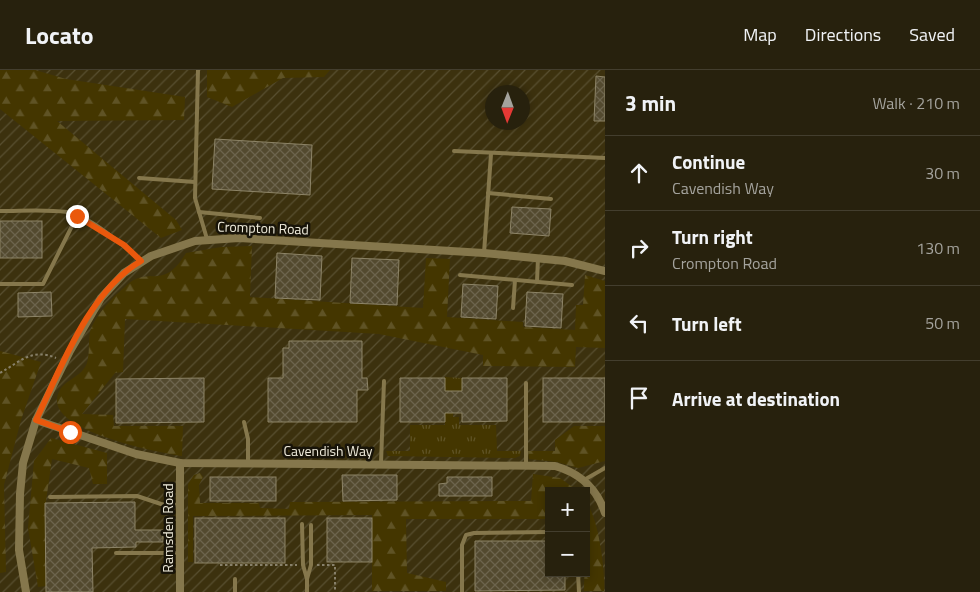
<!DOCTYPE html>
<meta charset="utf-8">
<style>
body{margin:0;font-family:"Titillium Web",sans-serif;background:#332e1b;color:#f1f3f6}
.controls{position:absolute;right:15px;bottom:15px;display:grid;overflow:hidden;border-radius:0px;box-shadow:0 2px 8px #0003}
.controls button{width:45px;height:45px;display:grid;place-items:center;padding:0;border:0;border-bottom:1px solid #433e2e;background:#27210d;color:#f1f3f6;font:25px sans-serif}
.compass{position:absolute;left:485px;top:15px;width:45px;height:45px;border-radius:50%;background:#27210d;box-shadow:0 2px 8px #0003;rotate:181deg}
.stop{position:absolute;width:15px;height:15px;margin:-11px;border:4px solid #ea580c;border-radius:50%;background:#fff}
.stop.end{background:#ea580c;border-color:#fff;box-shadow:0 1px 5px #0008}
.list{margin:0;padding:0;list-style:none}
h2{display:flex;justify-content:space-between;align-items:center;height:65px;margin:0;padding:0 20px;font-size:21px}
h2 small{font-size:16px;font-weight:400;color:#a4a39d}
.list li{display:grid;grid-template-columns:32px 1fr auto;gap:15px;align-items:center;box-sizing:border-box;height:75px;padding:0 20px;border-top:1px solid #433e2e}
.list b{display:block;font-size:19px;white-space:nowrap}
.list p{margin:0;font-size:16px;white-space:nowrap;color:#a4a39d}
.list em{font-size:16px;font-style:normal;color:#a4a39d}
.icon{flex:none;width:28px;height:28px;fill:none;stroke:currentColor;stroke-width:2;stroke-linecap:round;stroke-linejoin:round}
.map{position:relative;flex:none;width:605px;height:522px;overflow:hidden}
header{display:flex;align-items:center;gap:30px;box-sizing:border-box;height:70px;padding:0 25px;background:#27210d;border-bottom:1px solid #433e2e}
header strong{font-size:24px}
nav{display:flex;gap:28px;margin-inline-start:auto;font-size:18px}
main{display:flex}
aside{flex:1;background:#27210d}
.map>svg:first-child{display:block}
</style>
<header>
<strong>Locato</strong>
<nav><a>Map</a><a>Directions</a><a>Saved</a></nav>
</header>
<main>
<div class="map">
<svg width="605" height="522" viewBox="0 0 605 522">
<defs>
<pattern id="industrial-furrows" width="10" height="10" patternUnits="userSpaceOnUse" patternTransform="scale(1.25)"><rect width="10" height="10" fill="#3c310e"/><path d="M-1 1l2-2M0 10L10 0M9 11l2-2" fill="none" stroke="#584f30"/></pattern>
<pattern id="grass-tufts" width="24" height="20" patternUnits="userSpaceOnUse" patternTransform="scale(1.25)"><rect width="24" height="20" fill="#443600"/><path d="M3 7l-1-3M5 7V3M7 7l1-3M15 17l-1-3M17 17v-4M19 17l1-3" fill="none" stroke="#5f5325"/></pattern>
<pattern id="forest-firs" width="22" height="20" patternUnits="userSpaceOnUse" patternTransform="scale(1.25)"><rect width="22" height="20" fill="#443600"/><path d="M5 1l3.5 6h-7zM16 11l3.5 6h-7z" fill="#5f5325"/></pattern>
<pattern id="building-cross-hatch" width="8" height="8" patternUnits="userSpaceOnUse" patternTransform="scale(1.25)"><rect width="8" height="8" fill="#534a2f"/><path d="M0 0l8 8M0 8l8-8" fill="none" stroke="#6c644d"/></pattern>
</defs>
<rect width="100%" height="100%" fill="#342c11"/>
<!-- industrial -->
<path fill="url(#industrial-furrows)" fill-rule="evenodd" d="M0,0H605V522H0ZM492,22H522V52H492ZM549,421H586V503H549Z"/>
<!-- grass -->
<polygon fill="url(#grass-tufts)" points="445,307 462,308 462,321 453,322 453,347 459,347 459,355 496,355 497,381 521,381 520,386 515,388 388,386 386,381 410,381 410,355 445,355"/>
<!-- forest -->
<g fill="url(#forest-firs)">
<polygon points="0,0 35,0 66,9 185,27 184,50 57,51 176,150 182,160 161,168 0,39"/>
<polygon points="207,0 330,0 324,7 283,8 232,37 207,27"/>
<path d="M252,176L250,227L423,238L426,188L450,189L447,247L523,252V257L575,260L576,235H583L585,205L605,211V278L576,277L575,297L483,296V285L379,264L125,249L123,302L115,303L82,344L113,345L114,356H183L182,386C157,382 54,362 57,329C59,309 81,310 87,293C90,283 88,272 90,262C95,245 114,226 127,215C149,195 163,222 186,183L221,177Z"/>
<polygon points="0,281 41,292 21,350 4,415 6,502 0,503"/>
<polygon points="574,356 605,356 605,391 578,398 557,392 529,389 528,381 555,381 555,370"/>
<polygon points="51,368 107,383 107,414 93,414 89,398 52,389 46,431 46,516 38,517 28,458 34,391"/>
<polygon points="200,403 203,407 199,415 200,433 259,433 260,438 289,439 290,432 531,431 533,404 560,408 578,421 549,421 549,449 406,449 407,503 446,512 446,521 372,521 372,445 193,446 193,492 188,492 188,414 194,405"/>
<path d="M586,431C599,450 605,500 604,521H584Z"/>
</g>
<!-- building -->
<g fill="url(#building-cross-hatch)" stroke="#8d8467">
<polygon points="596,6 605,7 605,51 594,51"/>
<polygon points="215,69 312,75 310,125 212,119"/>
<polygon points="512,137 551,139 549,166 510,163"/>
<rect x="0" y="151" width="42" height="37"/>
<polygon points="277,183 322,186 320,230 275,228"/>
<polygon points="352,188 399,190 397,235 350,233"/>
<polygon points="463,214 498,216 496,249 461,247"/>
<polygon points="51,222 52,246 18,247 18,223"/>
<polygon points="527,222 563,224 561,258 525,256"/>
<polygon points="289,271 362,271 362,308 367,308 368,320 357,320 357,352 268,352 268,308 283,308 283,278 289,278"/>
<polygon points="204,308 204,352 116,353 116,309"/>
<polygon points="400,308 445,308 445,321 462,321 462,308 507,308 507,351 462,352 462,343 445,343 445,352 400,352"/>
<rect x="543" y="308" width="62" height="44"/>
<polygon points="342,405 397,405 397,430 343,431"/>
<rect x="210" y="407" width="66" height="24"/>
<polygon points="447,407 492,407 492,426 439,426 439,414 447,413"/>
<polygon points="135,432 135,460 163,460 163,472 136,472 136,477 92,478 93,522 46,522 45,433"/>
<rect x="195" y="448" width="90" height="45"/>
<rect x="327" y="448" width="45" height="44"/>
<polygon points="475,471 549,471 549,503 565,503 565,520 475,521"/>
</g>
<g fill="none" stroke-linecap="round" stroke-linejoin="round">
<!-- path -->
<g stroke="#87806a" stroke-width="2" stroke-dasharray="2.5 2.5" stroke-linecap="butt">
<path d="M0,303C21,291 32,278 56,288"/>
<polyline points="220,495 297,495"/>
<polyline points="317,495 335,495 335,522"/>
</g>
<!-- lane -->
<g stroke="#85774c" stroke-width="4">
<polyline points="198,0 195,128 207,169"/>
<polyline points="454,81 605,88"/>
<polyline points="139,108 195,112"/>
<polyline points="488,123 551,129"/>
<path d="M0,141C22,141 45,139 67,142C88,145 125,176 141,191"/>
<polyline points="199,142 260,148"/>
<polyline points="484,183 491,84"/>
<polyline points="460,205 572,215"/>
<polyline points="537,212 538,188"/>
<polyline points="0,214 43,214 77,146"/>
<polyline points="513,238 515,210"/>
<polyline points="526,313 526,394"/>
<polyline points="244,352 248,369 248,394"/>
<polyline points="381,393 384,311"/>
<polyline points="584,410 605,398"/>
<polyline points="50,427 137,426 161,434 180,435"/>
<polyline points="302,454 303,495 307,509 307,522"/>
<polyline points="116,483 180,483"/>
<polyline points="578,503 579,522"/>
<polyline points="235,509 235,522"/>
<polyline points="307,509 311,495 311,455"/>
<polyline points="462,522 462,475 466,465 474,463 549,462"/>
</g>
<!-- street -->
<g stroke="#85774c" stroke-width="8">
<path d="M36,350L136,384L180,393L555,396C580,403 597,419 605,443"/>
<polyline points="26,522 19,480 20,424 23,393 36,350 70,281 101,228 124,203 151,186 195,171 239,168 484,183 565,191 605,201"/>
<polyline points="180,522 180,393"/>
</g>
</g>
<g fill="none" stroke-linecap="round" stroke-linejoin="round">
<!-- route -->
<path stroke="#ea580c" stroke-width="6" d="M70,362L36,350C61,298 89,221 141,191L124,175L77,146"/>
</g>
<g text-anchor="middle" stroke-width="5" stroke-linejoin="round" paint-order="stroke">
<!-- street labels -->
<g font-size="14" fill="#eeeada" stroke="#181409">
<text transform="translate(263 158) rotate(2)" y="5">Crompton Road</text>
<text x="328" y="386">Cavendish Way</text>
<text transform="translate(168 458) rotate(-90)" y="5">Ramsden Road</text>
</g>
</g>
</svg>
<div class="controls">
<button>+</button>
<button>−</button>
</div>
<svg class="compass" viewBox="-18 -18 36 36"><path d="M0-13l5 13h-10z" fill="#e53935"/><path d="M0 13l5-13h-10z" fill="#a4a39d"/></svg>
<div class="stop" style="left:70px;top:362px"></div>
<div class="stop end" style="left:77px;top:146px"></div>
</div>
<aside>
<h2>3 min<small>Walk · 210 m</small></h2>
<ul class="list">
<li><svg class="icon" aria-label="ahead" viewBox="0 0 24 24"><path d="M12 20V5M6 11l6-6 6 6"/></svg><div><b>Continue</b><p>Cavendish Way</p></div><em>30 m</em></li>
<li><svg class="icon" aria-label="right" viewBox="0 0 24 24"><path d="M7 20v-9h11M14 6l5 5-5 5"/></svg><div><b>Turn right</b><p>Crompton Road</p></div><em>130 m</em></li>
<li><svg class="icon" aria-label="left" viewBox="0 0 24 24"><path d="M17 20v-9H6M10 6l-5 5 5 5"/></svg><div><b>Turn left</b></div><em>50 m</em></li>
<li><svg class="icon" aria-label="arrive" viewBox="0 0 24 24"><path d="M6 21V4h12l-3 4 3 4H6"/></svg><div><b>Arrive at destination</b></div></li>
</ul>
</aside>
</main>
